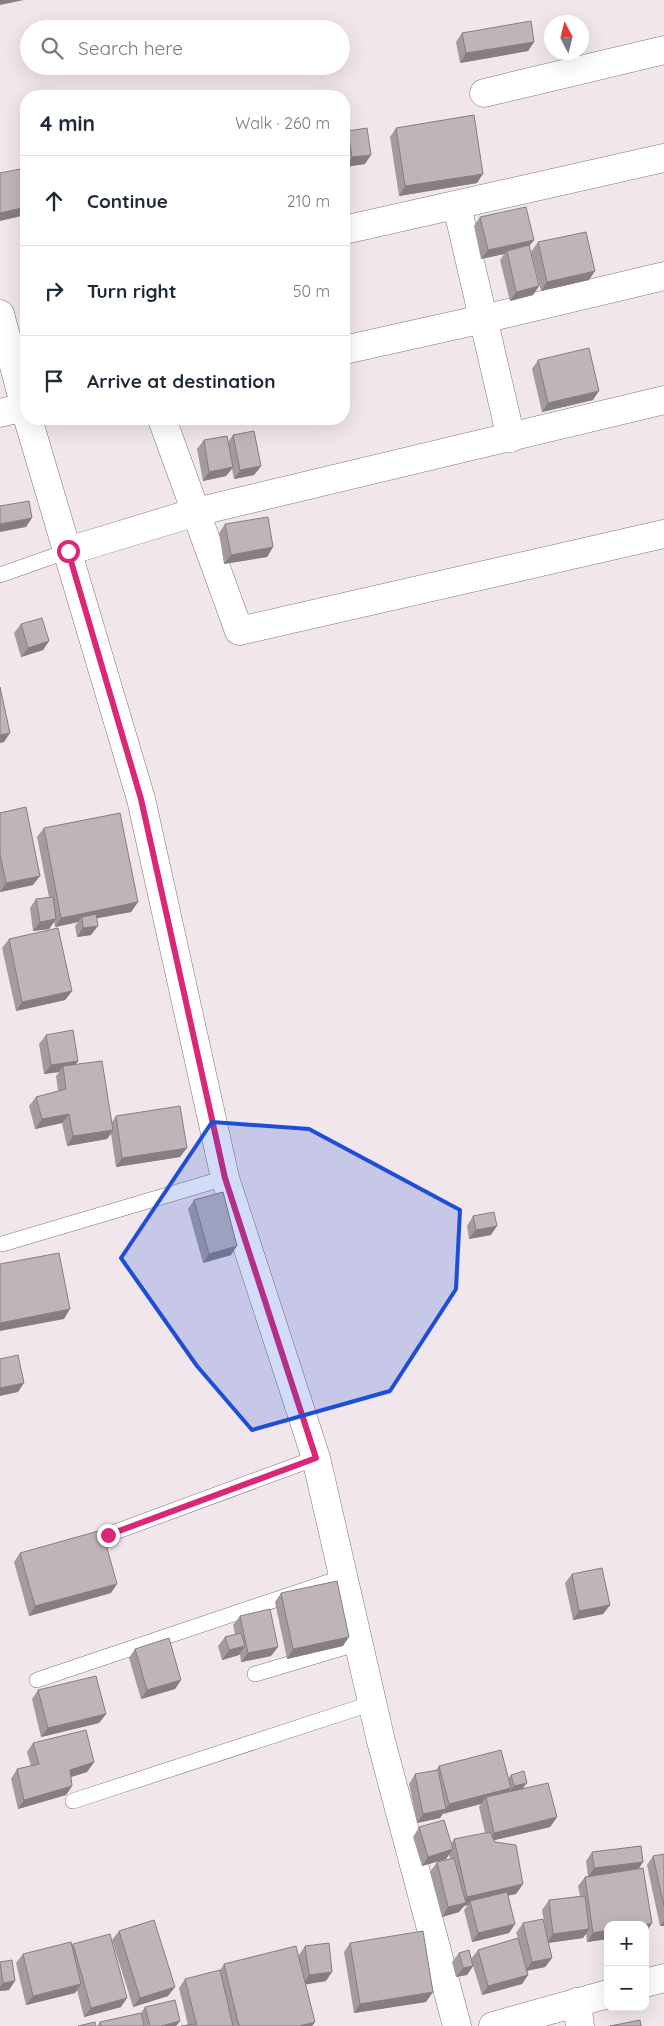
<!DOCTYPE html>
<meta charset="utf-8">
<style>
body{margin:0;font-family:Quicksand,sans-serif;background:#f2f2f3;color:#1f2937}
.controls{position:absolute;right:15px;bottom:15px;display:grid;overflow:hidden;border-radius:10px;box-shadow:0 5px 20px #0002}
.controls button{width:45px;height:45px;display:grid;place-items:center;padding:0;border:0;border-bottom:1px solid #e0e1e3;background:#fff;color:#1f2937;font:25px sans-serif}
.compass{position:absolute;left:544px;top:15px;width:45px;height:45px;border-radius:50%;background:#fff;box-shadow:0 5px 20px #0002;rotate:353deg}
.stop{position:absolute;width:15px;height:15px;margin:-11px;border:4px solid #db2777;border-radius:50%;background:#fff}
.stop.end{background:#db2777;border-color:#fff;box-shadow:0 1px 5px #0008}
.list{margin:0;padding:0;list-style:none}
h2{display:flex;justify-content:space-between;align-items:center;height:65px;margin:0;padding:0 20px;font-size:21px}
h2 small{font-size:16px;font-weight:400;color:#747a83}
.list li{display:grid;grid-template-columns:32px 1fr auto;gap:15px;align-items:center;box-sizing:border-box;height:90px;padding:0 20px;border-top:1px solid #e0e1e3}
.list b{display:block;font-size:19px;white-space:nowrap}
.list em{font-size:16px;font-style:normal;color:#747a83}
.icon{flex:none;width:28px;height:28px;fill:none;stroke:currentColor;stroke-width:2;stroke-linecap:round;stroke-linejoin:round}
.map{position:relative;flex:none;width:664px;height:2026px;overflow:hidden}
.search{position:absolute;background:#fff;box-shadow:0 5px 20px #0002;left:20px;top:20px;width:330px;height:55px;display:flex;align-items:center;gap:12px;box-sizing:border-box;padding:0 18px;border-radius:28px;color:#747a83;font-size:19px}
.panel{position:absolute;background:#fff;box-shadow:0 5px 20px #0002;left:20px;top:90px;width:330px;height:335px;border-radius:20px}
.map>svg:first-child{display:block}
</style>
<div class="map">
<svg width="664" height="2026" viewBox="0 0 664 2026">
<rect width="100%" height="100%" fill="#f2e6ed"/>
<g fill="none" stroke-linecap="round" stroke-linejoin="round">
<!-- service casing -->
<g stroke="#7f747b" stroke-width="16">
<g id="service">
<polyline points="0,575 68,551"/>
<polyline points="2,1244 225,1178"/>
<polyline points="107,1535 316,1458"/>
<polyline points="255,1674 359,1643"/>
<polyline points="37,1680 343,1577"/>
<polyline points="73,1801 373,1703"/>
</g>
</g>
<!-- minor casing -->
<g stroke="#7f747b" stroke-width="29">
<g id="minor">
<polyline points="484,93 664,50"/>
<polyline points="457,206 511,438"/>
<polyline points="344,230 664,158"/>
<polyline points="0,314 26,411"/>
<polyline points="344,350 483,319 664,276"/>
<polyline points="0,413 25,407"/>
<polyline points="28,419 141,799 225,1178 316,1458 381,1741 457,2026"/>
<polyline points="162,419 239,631 664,534"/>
<polyline points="68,551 196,512 664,400"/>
<polyline points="577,2002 580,2026"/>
</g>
</g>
<!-- tertiary casing -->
<g stroke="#7f747b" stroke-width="29">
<g id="tertiary">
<polyline points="645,1983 664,1978"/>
<polyline points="493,2026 608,1994"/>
</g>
</g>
<!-- service -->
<use href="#service" stroke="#fff" stroke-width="15"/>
<!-- minor -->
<use href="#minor" stroke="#fff" stroke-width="28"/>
<!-- tertiary -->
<use href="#tertiary" stroke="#fff" stroke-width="28"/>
</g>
<!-- wall -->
<g fill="#a49ba0">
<polygon points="462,33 534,42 528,51 460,63 456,42"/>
<polygon points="396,128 477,183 399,196 390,137"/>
<polygon points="348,131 365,164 345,167 344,155 344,137"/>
<polygon points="480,217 534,240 529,246 539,286 533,295 510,301 500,260 504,254 481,259 474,226"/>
<polygon points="538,242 589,280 541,291 531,252"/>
<polygon points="538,360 593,400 542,412 532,369"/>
<polygon points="233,435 261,466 254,475 234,479 232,469 226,476 203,481 197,449 204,440 228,442"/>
<polygon points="225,524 273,547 267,557 224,564 219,533"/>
<polygon points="21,624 49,641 43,650 21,657 14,633"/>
<polygon points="0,813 33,885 0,892"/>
<polygon points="44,828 138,902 131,912 97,918 91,935 77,937 75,926 78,922 55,927 54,922 49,929 33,931 30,908 36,899 49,897 37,837"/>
<polygon points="9,939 72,991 65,1000 16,1011 2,948"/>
<polygon points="46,1035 78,1061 76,1064 112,1122 116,1116 180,1157 116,1167 111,1134 107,1139 67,1146 62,1123 35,1129 29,1106 36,1097 58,1091 56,1076 59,1072 44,1074 39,1044"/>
<polygon points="194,1200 231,1255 203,1263 188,1209"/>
<polygon points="473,1216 491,1235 469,1239 467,1226"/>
<polygon points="20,1553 111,1593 29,1616 14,1562"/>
<polygon points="572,1574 610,1605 603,1614 573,1620 565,1583"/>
<polygon points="281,1593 343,1646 287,1659 275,1602"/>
<polygon points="240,1616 271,1656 241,1662 240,1654 239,1655 222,1660 218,1646 225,1637 235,1634 233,1625"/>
<polygon points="135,1649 181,1680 175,1689 141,1699 129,1658"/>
<polygon points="38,1690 106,1714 99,1723 41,1737 32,1699"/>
<polygon points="33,1743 94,1762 87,1772 71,1777 72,1786 66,1795 18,1809 11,1779 17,1769 31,1766 27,1752"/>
<polygon points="439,1766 508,1779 511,1775 523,1789 557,1817 550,1827 494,1840 523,1884 516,1894 508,1895 515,1924 509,1933 472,1942 464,1910 468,1905 464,1906 459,1912 442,1917 430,1872 437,1862 450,1859 449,1854 446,1859 422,1866 413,1837 419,1827 451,1844 454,1839 485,1833 479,1807 481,1804 443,1813 440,1818 417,1823 409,1784 415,1774 436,1770"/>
<polygon points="641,1846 643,1862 639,1868 643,1868 652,1923 646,1933 645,1925 608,1925 608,1939 587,1942 586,1934 583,1938 548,1943 552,1958 545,1967 527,1971 528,1975 522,1984 482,1995 471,1959 473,1966 467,1975 456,1977 452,1962 459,1953 469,1950 471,1959 478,1950 518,1938 516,1933 523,1923 543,1919 546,1932 542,1910 549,1900 580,1896 578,1886 585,1877 588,1876 586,1861 592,1852"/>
<polygon points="664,1854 664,1926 660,1926 647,1865 653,1856"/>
<polygon points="119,1931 168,1996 133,2007 112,1940"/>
<polygon points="350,1943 426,2002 354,2013 344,1952"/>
<polygon points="73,1944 121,2007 84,2017 77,1990 75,1993 26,2005 16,1963 23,1954 72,1945"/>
<polygon points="305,1946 326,1981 305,1984 312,2026 181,2026 188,2025 179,1988 185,1979 220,1970 224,1964 299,1959 299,1955"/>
<polygon points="0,1962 9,1990 0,1991"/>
<polygon points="145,2007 180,2021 176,2026 97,2026 100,2022 141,2013"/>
</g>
<!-- shaded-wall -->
<g fill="#867e82">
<polygon points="0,0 24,0 0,5"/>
<polygon points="534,42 528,51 460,63 466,53"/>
<polygon points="371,155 365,164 345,167 352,157"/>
<polygon points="483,174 477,183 399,196 405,186"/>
<polygon points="26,207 26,215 0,221 0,213"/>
<polygon points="534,240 527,249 507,251 504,254 481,259 488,250"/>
<polygon points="595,271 589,280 541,291 547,282"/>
<polygon points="539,286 533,295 510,301 516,292"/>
<polygon points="599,391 593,400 542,412 548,403"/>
<polygon points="261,466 254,475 234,479 240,470"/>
<polygon points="233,467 226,476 203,481 209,472"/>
<polygon points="32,518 26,527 0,532 0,524"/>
<polygon points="273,547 267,557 224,564 231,555"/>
<polygon points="49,641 43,650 21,657 28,648"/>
<polygon points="10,733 4,742 0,743 0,735"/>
<polygon points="40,876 33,885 0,892 6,883"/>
<polygon points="138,902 131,912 82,921 82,917 78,922 55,927 61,918"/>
<polygon points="56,919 49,929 33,931 40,922"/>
<polygon points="98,926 91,935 77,937 83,928"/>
<polygon points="72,991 65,1000 16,1011 22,1002"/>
<polygon points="78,1061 72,1070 63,1066 59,1072 44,1074 51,1065"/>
<polygon points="69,1114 62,1123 35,1129 42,1119"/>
<polygon points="113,1130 107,1139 67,1146 73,1136"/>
<polygon points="187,1148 180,1157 116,1167 122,1158"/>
<polygon points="497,1226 491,1235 469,1239 476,1230"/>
<polygon points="237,1246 231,1255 203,1263 209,1254"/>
<polygon points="70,1309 64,1319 0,1331 0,1323"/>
<polygon points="24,1383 18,1392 0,1396 0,1388"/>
<polygon points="117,1584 111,1593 29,1616 35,1606"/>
<polygon points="610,1605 603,1614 573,1620 579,1611"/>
<polygon points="349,1637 343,1646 287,1659 293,1649"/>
<polygon points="245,1646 239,1655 222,1660 229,1650"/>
<polygon points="278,1647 271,1656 241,1662 248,1653"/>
<polygon points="181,1680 175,1689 141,1699 147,1690"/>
<polygon points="106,1714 99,1723 41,1737 48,1728"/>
<polygon points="94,1762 87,1772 64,1779 70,1770"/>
<polygon points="527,1783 520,1792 507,1795 514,1786"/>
<polygon points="72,1786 66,1795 18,1809 24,1800"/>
<polygon points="511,1788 505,1798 486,1797 481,1804 443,1814 449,1804"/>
<polygon points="446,1809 440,1818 417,1823 423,1814"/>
<polygon points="557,1817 550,1827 487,1842 494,1833"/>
<polygon points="453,1849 446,1859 422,1866 428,1857"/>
<polygon points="643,1862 637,1871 588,1877 594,1868"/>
<polygon points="523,1884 516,1894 471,1904 470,1901 468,1905 464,1906 459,1912 442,1917 448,1907 463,1903 467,1897"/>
<polygon points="664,1921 664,1926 660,1926"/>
<polygon points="652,1923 646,1933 645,1933 645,1925"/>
<polygon points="515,1924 509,1933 472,1942 478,1933"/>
<polygon points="589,1929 583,1938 547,1943 553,1934"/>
<polygon points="608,1930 608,1939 587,1942 593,1933"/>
<polygon points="552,1958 545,1967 525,1971 532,1962"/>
<polygon points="473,1966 467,1975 456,1977 463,1968"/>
<polygon points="332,1972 326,1981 303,1985 309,1975"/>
<polygon points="528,1975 522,1984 482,1995 488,1986"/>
<polygon points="15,1981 9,1990 0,1991 0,1987 3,1983"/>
<polygon points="81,1984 75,1993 26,2005 33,1996"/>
<polygon points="175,1987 168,1996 133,2007 140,1998"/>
<polygon points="433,1992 426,2002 354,2013 360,2004"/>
<polygon points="127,1998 121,2007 84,2017 91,2008"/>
<polygon points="180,2021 176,2026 161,2026"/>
<polygon points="315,2022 312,2026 299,2026"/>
</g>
<!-- building -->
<g fill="#bfb4ba" stroke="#867e82">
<polygon points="531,21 534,42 466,53 462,33"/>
<polygon points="474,115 483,174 405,186 396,128"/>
<polygon points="367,128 371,155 352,157 348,131"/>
<polygon points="26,168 26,207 0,213 0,173"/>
<polygon points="526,207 534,240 488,250 480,217"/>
<polygon points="586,232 595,271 547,282 538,242"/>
<polygon points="529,245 539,286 516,292 507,251"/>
<polygon points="589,348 599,391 548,403 538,360"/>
<polygon points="254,431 261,466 240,470 233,435"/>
<polygon points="227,436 233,467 209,472 204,440"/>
<polygon points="29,501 32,518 0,524 0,506"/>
<polygon points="268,517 273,547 231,555 225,524"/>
<polygon points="42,618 49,641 28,648 21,624"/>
<polygon points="0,687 10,733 0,735"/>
<polygon points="26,807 40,876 6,883 0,854 0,813"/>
<polygon points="120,813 138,902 61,918 44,828"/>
<polygon points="53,897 56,919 40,922 36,899"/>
<polygon points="96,914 98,926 83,928 82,917"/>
<polygon points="58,928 72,991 22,1002 9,939"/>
<polygon points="73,1030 78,1061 51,1065 46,1035"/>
<polygon points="102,1061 113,1130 73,1136 69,1114 42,1119 36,1097 66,1089 63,1066"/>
<polygon points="180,1106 187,1148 122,1158 116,1116"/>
<polygon points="223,1192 237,1246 209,1254 194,1200"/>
<polygon points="494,1212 497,1226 476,1230 473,1216"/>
<polygon points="59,1253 70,1309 0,1323 0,1264"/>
<polygon points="18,1355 24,1383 0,1388 0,1359"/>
<polygon points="102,1530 117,1584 35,1606 20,1553"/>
<polygon points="602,1568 610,1605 579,1611 572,1574"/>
<polygon points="337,1581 349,1637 293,1649 281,1593"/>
<polygon points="270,1609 278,1647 248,1653 240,1616"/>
<polygon points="241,1633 245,1646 229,1650 225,1637"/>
<polygon points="169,1638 181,1680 147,1690 135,1649"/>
<polygon points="96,1676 106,1714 48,1728 38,1690"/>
<polygon points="86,1730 94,1762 70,1770 72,1786 24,1800 17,1769 39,1764 33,1743"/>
<polygon points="501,1750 511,1788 449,1804 439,1766"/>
<polygon points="438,1770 446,1809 423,1814 415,1774"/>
<polygon points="524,1771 527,1783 514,1786 511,1775"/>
<polygon points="548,1783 557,1817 494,1833 486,1797"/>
<polygon points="444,1820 453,1849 428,1857 419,1827"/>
<polygon points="490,1832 495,1842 516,1845 523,1884 467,1897 454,1839"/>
<polygon points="641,1846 643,1862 594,1868 592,1852"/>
<polygon points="664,1854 664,1906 653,1856"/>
<polygon points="454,1858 466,1903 448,1907 437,1862"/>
<polygon points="643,1868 652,1923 644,1925 608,1925 608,1930 593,1933 585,1877"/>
<polygon points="507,1892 515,1924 478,1933 470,1901"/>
<polygon points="585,1896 589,1929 553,1934 549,1900"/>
<polygon points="543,1919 552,1958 532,1962 523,1923"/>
<polygon points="154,1920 175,1987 140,1998 119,1931"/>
<polygon points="423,1931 433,1992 360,2004 350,1943"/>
<polygon points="110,1934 127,1998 91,2008 73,1944"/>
<polygon points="518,1938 528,1975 488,1986 478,1950"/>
<polygon points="71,1942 81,1984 33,1996 23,1954"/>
<polygon points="329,1943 332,1972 309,1975 305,1946"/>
<polygon points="296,1946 315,2022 299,2026 239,2026 224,1964"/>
<polygon points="469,1950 473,1966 463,1968 459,1953"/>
<polygon points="12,1960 15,1981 3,1983 0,1962"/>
<polygon points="220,1970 233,2026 197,2026 185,1979"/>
<polygon points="175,2000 180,2021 161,2026 150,2026 145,2007"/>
<polygon points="141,2013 144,2026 101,2026 100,2022"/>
<polygon points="640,2020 641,2026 610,2026"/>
<polygon points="95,2022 96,2026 78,2026"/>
<polygon points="194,2024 195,2026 181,2026"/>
</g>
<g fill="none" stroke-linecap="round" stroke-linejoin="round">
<!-- route -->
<polyline stroke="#db2777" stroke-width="6" points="68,551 141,799 225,1178 316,1458 108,1535"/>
</g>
<!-- marked area -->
<path fill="#1d4ed8" fill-opacity="0.2" stroke="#1d4ed8" stroke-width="4" stroke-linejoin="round" d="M212,1122L309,1129L460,1210L456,1289L390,1391L252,1430L197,1366L121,1258Z"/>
</svg>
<div class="controls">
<button>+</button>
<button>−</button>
</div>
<svg class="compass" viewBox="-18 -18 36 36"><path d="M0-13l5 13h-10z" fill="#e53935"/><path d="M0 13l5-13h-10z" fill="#747a83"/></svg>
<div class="stop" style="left:68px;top:551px"></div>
<div class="stop end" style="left:108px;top:1535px"></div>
<div class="search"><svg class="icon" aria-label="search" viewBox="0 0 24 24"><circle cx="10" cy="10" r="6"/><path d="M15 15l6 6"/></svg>Search here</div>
<section class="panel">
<h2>4 min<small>Walk · 260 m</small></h2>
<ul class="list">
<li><svg class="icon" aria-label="ahead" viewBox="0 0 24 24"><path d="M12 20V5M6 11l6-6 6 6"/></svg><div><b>Continue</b></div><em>210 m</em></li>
<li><svg class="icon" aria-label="right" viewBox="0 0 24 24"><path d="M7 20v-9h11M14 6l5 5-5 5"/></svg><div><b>Turn right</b></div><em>50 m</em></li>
<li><svg class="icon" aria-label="arrive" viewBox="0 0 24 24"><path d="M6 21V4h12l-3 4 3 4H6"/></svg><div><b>Arrive at destination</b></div></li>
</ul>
</section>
</div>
